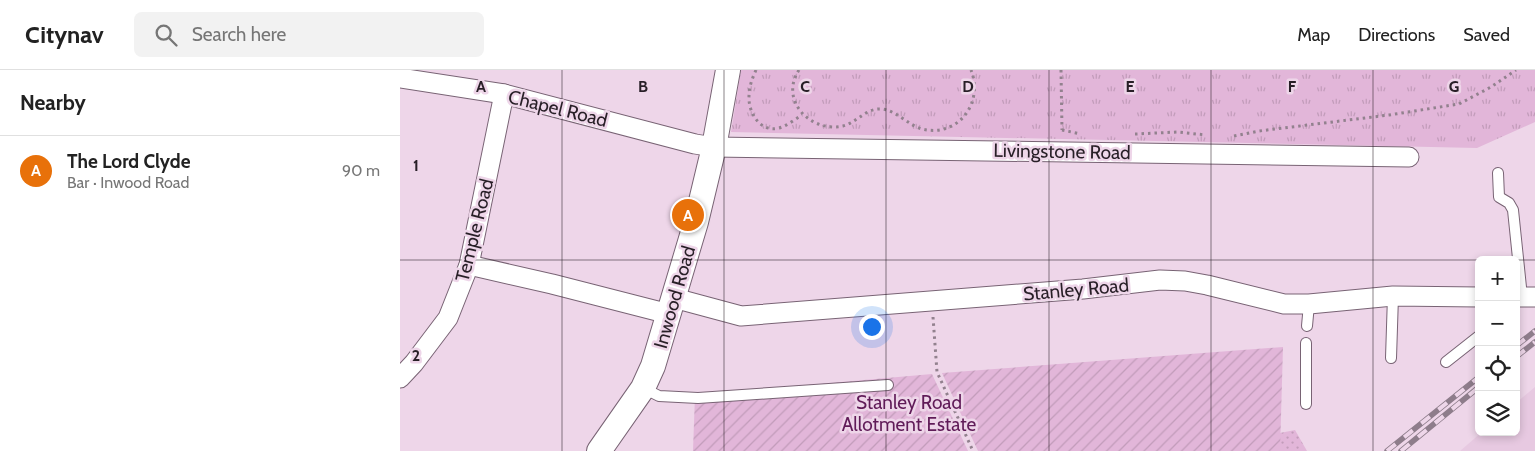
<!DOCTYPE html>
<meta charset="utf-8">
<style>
body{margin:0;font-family:Cabin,sans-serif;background:#f2f2f2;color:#222}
.controls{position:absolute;right:15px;bottom:15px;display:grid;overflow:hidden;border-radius:8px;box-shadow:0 2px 8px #0003}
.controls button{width:45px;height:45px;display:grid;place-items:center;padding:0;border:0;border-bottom:1px solid #e0e0e0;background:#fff;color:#222;font:25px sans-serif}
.you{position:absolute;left:471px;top:256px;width:18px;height:18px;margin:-12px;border:4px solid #fff;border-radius:50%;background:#1a73e8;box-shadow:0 0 0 8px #1a73e833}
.badge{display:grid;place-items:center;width:32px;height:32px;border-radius:50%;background:#2563eb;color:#fff;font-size:16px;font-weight:700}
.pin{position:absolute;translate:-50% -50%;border:2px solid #fff;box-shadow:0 1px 5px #0006}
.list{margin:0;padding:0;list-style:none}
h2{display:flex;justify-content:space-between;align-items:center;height:65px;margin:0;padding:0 20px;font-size:21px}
h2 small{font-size:16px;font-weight:400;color:#767676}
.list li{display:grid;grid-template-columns:32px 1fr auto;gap:15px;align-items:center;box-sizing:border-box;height:70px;padding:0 20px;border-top:1px solid #e0e0e0}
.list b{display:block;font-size:19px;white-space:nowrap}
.list p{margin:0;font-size:16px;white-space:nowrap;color:#767676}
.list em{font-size:16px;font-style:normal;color:#767676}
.icon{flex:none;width:28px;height:28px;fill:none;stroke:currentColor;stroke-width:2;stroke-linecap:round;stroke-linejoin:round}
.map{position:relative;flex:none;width:1135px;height:381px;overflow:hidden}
header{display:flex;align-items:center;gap:30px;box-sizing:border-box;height:70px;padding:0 25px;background:#fff;border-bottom:1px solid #e0e0e0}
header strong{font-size:24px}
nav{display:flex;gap:28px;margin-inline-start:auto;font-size:18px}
.search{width:350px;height:45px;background:#f2f2f2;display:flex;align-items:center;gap:12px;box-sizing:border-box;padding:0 18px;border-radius:8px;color:#767676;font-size:19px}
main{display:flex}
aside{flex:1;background:#fff}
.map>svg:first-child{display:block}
</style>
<header>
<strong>Citynav</strong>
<div class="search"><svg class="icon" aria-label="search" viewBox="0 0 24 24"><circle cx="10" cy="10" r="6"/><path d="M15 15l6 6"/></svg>Search here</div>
<nav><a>Map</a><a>Directions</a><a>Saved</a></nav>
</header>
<main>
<aside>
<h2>Nearby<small></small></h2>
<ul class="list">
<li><span class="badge" style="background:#e8710a">A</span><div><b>The Lord Clyde</b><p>Bar · Inwood Road</p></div><em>90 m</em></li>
</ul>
</aside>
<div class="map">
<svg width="1135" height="381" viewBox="0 0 1135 381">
<defs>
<pattern id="grass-dots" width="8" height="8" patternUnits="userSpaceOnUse" patternTransform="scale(1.25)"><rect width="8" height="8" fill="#e2b6d9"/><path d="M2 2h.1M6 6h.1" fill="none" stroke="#c29cba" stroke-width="1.8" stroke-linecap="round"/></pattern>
<pattern id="park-tufts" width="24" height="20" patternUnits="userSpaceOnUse" patternTransform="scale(1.25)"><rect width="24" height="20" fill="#e2b6d9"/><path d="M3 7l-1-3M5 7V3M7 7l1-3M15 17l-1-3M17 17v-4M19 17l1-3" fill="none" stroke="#c29cba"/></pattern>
<pattern id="garden-furrows" width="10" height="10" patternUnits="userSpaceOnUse" patternTransform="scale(1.25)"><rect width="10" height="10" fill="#e2b6d9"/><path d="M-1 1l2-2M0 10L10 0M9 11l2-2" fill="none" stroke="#c29cba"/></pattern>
</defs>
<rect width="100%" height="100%" fill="#eed6e9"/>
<!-- built -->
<polygon fill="#e7c9e1" points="1135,317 1135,381 1060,381 1082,362 1116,362 1116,333"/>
<!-- grass -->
<polygon fill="url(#grass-dots)" points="895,360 907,381 880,381 880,363"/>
<!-- park -->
<polygon fill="url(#park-tufts)" points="341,0 1135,0 1135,52 1077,78 331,62"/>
<!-- garden -->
<g fill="url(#garden-furrows)">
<polygon points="883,277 880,381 578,381 542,303"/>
<polygon points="532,304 568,381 293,381 295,325"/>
</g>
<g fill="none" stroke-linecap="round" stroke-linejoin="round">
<!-- service casing -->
<g stroke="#786374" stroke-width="12">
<g id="service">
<polyline points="1098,103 1099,127 1109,133 1113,140 1122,227"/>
<polyline points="907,256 909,234"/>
<polyline points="991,288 993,226"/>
<polyline points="1046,292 1079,266"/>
<polyline points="243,318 259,326 298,328 488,315"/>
<polyline points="906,334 906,273"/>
</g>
</g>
<!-- minor casing -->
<g stroke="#786374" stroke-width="21">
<g id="minor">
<polyline points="0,8 104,24 295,74 314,77 1009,87"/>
<polyline points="69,195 152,214 269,244"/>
<polyline points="1116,227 1135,227"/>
<polyline points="274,228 341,246 683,219 760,210 785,211 807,215 884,234 909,234 993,226 1079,227"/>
<polyline points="0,308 14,293 48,248 69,195 104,24"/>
</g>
</g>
<!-- tertiary casing -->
<g stroke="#786374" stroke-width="26">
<polyline id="tertiary" points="199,381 243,318 253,296 296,152 314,77 328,0"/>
</g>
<!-- path -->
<g stroke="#92818e" stroke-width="3" stroke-dasharray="2.5 4" stroke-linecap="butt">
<path d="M356,0C352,9 349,17 349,26C348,42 360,63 379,58C387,56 395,49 402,45"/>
<path d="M399,0C379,30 410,63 443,56C456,53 466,38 481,39C496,40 508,55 522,59C558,68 584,33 571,0"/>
<polyline points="661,0 662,60"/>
<polyline points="662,60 681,64"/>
<polyline points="735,64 777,62 806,65"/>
<polyline points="834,66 859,61 989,45 1059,34 1091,17 1116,0"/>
<polyline points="533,247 537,302 573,381"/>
</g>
<!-- service -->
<use href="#service" stroke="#fff" stroke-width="10"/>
<!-- minor -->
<use href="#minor" stroke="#fff" stroke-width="19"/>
<!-- tertiary -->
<use href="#tertiary" stroke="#fff" stroke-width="24"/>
<!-- rail casing -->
<g stroke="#8e7d8b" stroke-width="5.5">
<g id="rail">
<polyline points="1116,276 1135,261"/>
<polyline points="1116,287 1135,272"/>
<polyline points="987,381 1079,307"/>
<polyline points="1001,381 1079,317"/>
</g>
</g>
<!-- rail -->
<use href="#rail" stroke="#eed6e9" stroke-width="4" stroke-dasharray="11" stroke-linecap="butt"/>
</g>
<!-- grid -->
<path fill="none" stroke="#281f27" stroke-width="1" stroke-opacity="0.55" d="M162,0V381M324,0V381M486,0V381M649,0V381M811,0V381M973,0V381M0,190H1079M1116,190H1135"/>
<g text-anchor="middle" stroke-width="5" stroke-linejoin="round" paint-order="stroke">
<!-- street labels -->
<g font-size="19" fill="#281f27" stroke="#eed6e9">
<text transform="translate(158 38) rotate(14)" y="7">Chapel Road</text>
<text transform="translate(662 81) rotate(1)" y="7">Livingstone Road</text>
<text transform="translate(74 160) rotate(-76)" y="7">Temple Road</text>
<text transform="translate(676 219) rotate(-5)" y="7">Stanley Road</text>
<text transform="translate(274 227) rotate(-74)" y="7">Inwood Road</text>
</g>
<!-- park labels -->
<g font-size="19" fill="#601b58" stroke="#eed6e9">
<text x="509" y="339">Stanley Road<tspan x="509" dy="22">Allotment Estate</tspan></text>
</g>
</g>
<g font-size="16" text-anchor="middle" font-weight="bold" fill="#281f27" stroke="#eed6e9" stroke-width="5" stroke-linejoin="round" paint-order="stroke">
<text x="81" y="22">A</text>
<text x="243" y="22">B</text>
<text x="405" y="22">C</text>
<text x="568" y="22">D</text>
<text x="730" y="22">E</text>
<text x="892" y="22">F</text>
<text x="1054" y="22">G</text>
<text x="16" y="101">1</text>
<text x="16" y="291">2</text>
</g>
</svg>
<div class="controls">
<button>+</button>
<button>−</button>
<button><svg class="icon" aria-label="locate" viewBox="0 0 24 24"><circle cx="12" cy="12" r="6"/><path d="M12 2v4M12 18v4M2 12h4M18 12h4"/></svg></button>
<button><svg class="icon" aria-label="layers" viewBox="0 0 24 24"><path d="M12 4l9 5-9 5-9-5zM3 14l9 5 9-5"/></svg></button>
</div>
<div class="you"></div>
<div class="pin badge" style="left:288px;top:145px;background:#e8710a">A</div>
</div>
</main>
